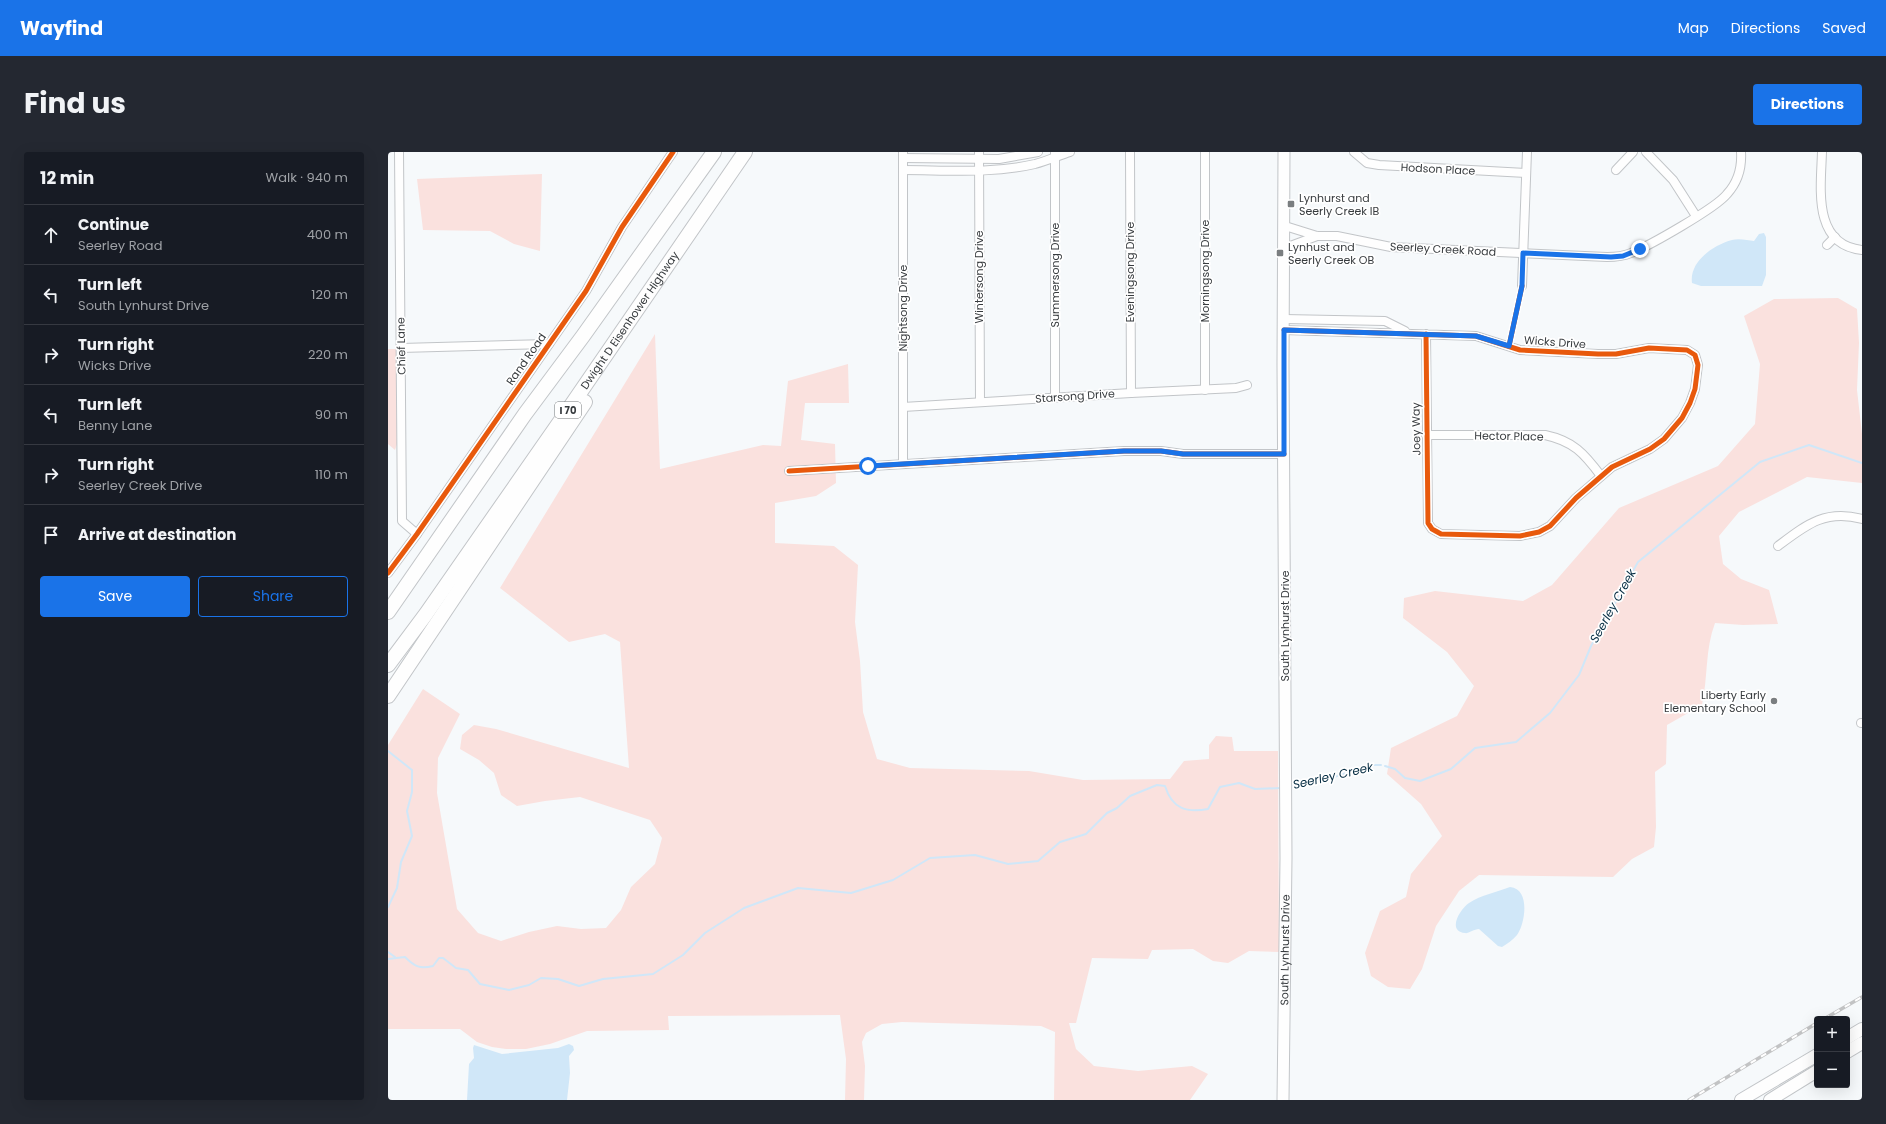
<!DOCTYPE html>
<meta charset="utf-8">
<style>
body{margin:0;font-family:Poppins,sans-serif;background:#242831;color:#f1f3f6}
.controls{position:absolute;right:12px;bottom:12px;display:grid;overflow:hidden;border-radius:4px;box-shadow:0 4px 16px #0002}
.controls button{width:36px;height:36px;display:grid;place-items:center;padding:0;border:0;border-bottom:1px solid #363941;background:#171b24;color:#f1f3f6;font:20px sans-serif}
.stop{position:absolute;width:12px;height:12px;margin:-9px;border:3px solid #1a73e8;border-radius:50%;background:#fff}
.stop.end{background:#1a73e8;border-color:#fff;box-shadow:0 1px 4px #0008}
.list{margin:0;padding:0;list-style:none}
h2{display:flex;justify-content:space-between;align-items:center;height:52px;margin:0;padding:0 16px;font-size:17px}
h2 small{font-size:13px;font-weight:400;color:#9ea1a6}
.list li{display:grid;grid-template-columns:26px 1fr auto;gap:12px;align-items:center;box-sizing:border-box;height:60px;padding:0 16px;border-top:1px solid #363941}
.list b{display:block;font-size:15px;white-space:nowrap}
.list p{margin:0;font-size:13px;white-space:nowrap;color:#9ea1a6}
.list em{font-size:13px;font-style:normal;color:#9ea1a6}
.actions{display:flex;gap:8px;padding:12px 16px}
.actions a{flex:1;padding:9px 0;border:1px solid #1a73e8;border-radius:4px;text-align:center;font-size:14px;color:#1a73e8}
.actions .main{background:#1a73e8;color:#fff}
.icon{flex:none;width:22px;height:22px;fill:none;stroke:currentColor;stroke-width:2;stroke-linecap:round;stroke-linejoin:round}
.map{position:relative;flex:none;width:1474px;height:948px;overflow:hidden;border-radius:4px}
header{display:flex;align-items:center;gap:24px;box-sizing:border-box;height:56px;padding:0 20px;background:#1a73e8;color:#fff}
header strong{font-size:19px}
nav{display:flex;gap:22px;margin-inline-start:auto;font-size:14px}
.intro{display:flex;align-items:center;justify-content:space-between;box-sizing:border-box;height:96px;padding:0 24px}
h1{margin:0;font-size:28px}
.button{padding:10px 18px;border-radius:4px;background:#1a73e8;color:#fff;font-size:14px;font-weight:700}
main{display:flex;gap:24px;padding:0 24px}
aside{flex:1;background:#171b24;border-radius:4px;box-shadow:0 4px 16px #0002}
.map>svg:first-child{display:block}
</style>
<header>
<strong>Wayfind</strong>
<nav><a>Map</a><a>Directions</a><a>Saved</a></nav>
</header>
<div class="intro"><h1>Find us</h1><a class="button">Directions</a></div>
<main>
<aside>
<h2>12 min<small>Walk · 940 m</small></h2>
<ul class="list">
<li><svg class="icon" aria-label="ahead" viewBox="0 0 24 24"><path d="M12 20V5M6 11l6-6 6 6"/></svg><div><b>Continue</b><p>Seerley Road</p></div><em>400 m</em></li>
<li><svg class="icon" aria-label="left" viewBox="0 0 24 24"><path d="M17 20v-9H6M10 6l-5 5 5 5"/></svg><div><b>Turn left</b><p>South Lynhurst Drive</p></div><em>120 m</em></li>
<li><svg class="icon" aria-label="right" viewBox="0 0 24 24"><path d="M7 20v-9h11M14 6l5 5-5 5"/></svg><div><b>Turn right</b><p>Wicks Drive</p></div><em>220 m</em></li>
<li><svg class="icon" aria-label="left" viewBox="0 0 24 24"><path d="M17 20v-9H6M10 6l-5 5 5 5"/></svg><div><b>Turn left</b><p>Benny Lane</p></div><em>90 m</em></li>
<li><svg class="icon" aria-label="right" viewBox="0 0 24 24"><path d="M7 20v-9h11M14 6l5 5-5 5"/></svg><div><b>Turn right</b><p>Seerley Creek Drive</p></div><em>110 m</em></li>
<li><svg class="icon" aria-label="arrive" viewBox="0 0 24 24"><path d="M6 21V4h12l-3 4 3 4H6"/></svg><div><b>Arrive at destination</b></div></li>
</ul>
<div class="actions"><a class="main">Save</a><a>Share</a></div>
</aside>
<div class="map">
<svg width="1474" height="948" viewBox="0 0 1474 948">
<rect width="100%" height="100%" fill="#f6f9fb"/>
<!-- green -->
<g fill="#fae1de">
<polygon points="154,22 152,99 126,92 102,79 35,78 29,27"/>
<path d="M1450,146L1469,157L1471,191L1469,238L1474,282V331L1419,325L1351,360L1331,384L1335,412L1353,427L1381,438L1390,472L1355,473L1327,471C1317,497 1320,526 1314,553L1279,573L1278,612L1267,620L1268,675L1266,695L1244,707L1225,725L1091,723L1071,739L1048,774L1034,817L1022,837L1000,835L983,824L977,801L992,759L1018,745L1023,722L1054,684L1033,652L999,622L1003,596L1069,564L1086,534L1059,500L1015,466L1016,446L1047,439L1135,449L1164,433L1231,356L1330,314L1367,272L1372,212L1356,164L1386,147Z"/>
<polygon points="267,182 272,317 375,293 393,294 400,229 460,212 461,251 417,251 413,288 447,292 448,331 428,344 387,351 387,391 446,394 470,413 467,470 472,509 475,560 489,607 522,616 641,619 695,628 782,627 796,609 821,607 821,593 828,584 844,585 846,599 890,599 891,800 861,799 840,811 825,809 805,797 764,798 760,807 704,806 688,871 681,871 688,897 706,914 750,919 804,914 820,922 802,948 666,948 667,880 653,874 514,870 494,872 478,881 474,890 477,914 476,948 457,948 458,907 452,863 280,864 281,878 199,879 162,892 138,897 118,897 104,895 89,890 72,877 0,877 0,593 35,537 72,562 50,606 49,641 69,757 90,781 113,789 141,780 169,774 193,777 218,776 233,758 243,735 267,712 274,686 262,668 192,645 157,649 129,654 113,643 106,621 91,608 72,597 74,583 86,573 108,577 241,616 232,490 217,482 181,490 112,436"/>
<polygon points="0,197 9,197 10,289 7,298 0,292"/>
</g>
<!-- water -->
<g fill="#d0e7f8">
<path d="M1376,81L1378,85V123L1374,134H1313L1304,131C1301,110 1325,93 1344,88C1350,86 1360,88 1366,89L1371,82Z"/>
<path d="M1122,735C1143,737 1137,772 1129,783C1125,788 1119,792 1114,795L1110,794L1091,777C1086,777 1080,782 1077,781C1058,779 1073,756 1081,751C1093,743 1109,740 1122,735Z"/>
<polygon points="181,892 185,894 186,898 181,904 182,921 179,948 79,948 81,912 86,906 85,896 86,893 114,902 170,896"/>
</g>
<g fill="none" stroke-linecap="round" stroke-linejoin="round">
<!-- stream -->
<g stroke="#d0e7f8" stroke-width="2">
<polyline points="0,599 24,618 24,640 19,659 24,684 13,710 9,736 0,755"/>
<polyline points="997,614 1007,617 1017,626 1032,629 1063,617 1087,596 1128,590 1162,561 1191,523 1203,494 1250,410 1372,310 1421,293 1474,311"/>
<polyline points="902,635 934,629 983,613 993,613"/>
<polyline points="0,800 7,805"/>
<path d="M0,807L17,805C27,815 32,817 45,814L51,806H55L68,816L80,818L92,832L121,838L141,833L153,826L170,827L191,834L215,827L265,822L295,803L317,781L356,756L410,736L463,741L505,728L542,706L587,703L620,712L650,709L672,690L698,682L719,661L729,656L742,644L769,633L777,634C784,657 799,661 820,657L832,635L851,631L867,637L894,636"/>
</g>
<!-- street casing -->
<g stroke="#c2c5c8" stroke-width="10">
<g id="street">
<polyline points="11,0 14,369 29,382"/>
<polyline points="515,0 515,312"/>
<polyline points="591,0 592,250"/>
<polyline points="667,0 667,245"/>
<polyline points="742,0 743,241"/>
<polyline points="966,0 979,11 991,13 1138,21"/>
<polyline points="1258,0 1285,28 1308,64"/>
<path d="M1434,0C1433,35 1424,93 1474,98"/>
<polyline points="515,6 611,7 650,0"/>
<path d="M515,18C558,18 604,22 647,12C658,9 670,4 682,0"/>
<polyline points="1228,18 1245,0"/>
<path d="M897,74L929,84H949L1003,95L1219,105C1227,105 1236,104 1243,101C1261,94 1328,56 1339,42C1350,30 1354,16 1353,0"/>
<polyline points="1439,93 1447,85"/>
<polyline points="897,96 929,84"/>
<polyline points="1134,134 1139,0"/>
<polyline points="896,167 997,169 1017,179"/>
<polyline points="896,178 1088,184 1132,198 1210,202 1228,202 1261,196 1299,198 1307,203 1310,213 1307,237 1302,251 1294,266 1276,287 1262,297 1224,315 1188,346 1162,374 1151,380 1132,384 1053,382 1044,377 1040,371 1038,182"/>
<polyline points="13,196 161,192"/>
<polyline points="817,238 817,0"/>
<polyline points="515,255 743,241 848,236 859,233"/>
<path d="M1038,283H1157C1185,289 1196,301 1213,324"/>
<polyline points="401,319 736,299 773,299 795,302 896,302"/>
<path d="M1390,394C1418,373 1437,357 1474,367"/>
<polyline points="0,421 29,382 198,139 234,75 285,0"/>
<polyline points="1473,571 1474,571"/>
</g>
</g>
<!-- secondary casing -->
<g stroke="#c2c5c8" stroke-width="13">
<g id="secondary">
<path id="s1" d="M895,948L898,706L895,213L896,0"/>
</g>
</g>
<!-- primary casing -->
<g stroke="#c2c5c8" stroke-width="14">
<g id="primary">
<polyline points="1459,886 1474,877"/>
<polyline points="1459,900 1474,891"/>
<polyline points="1353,948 1429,903"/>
<polyline points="1382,948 1429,919"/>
</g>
</g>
<!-- highway casing -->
<g stroke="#c2c5c8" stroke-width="16">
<g id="highway">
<polyline points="0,460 137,262 195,184 326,0"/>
<path id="s2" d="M0,513L38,462L178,261L357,0"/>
<polyline points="0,544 197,250"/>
</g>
</g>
<!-- street -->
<use href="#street" stroke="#fefefe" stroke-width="8"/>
<!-- secondary -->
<use href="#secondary" stroke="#fefefe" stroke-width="11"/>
<!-- primary -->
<use href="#primary" stroke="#fefefe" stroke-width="12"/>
<!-- highway -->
<use href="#highway" stroke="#fefefe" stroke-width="14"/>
<!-- rail casing -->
<g stroke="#c2c3c4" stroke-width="3.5">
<g id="rail">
<polyline points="1436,867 1474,845"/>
<polyline points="1301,948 1429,871"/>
</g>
</g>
<!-- rail -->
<use href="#rail" stroke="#fff" stroke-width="2" stroke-dasharray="6" stroke-linecap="butt"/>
<!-- cycleway casing -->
<g stroke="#fff" stroke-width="8">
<g id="cycleway">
<polyline points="896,178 1088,184 1132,198 1210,202 1228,202 1261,196 1299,198 1307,203 1310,213 1307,237 1302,251 1294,266 1276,287 1262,297 1224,315 1188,346 1162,374 1151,380 1132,384 1053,382 1044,377 1040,371 1038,182"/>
<polyline points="1121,194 1134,134"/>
<polyline points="401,319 736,299 773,299 795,302 896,302"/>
<polyline points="0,421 29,382 198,139 234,75 285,0"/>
</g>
</g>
<!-- cycleway -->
<use href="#cycleway" stroke="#e8590c" stroke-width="5"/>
</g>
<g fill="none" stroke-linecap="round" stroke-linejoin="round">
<!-- route -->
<polyline stroke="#1a73e8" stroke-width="5" points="480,314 736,299 773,299 795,302 896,302 896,178 1088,184 1121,194 1134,134 1135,101 1223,105 1235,104 1252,97"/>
</g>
<!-- markers -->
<g fill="#7a7e80" stroke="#fff" stroke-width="1.5">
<rect x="899" y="48" width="8" height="8" rx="2"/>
<rect x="888" y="97" width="8" height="8" rx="2"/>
<circle cx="1386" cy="549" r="4"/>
</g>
<g text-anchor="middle" stroke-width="3.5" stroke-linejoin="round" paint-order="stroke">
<!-- shield labels -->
<rect fill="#fff" stroke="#737678" stroke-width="1" x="167" y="250" width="26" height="16" rx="3"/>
<g font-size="10" font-weight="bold" fill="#373b3e">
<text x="180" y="262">I 70</text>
</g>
<!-- street labels -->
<g font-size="11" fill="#373b3e" stroke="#fff">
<text transform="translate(1050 17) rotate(3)" y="4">Hodson Place</text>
<text transform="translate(1055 97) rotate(3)" y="4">Seerley Creek Road</text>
<text transform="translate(817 119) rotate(-90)" y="4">Morningsong Drive</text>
<text transform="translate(742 120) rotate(-90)" y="4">Eveningsong Drive</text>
<text transform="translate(667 123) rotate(-90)" y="4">Summersong Drive</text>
<text transform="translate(591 125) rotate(-90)" y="4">Wintersong Drive</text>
<text transform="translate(515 156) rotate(-90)" y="4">Nightsong Drive</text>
<text dy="4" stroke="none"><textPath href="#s2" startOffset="421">Dwight D Eisenhower Highway</textPath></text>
<text transform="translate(1167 190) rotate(4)" y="4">Wicks Drive</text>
<text transform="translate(13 194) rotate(-91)" y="4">Chief Lane</text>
<text transform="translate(138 207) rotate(-55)" y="4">Rand Road</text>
<text transform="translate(687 244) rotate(-4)" y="4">Starsong Drive</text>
<text transform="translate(1028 277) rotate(-91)" y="4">Joey Way</text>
<text transform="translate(1121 284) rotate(1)" y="4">Hector Place</text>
<text transform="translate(897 474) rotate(-90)" y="4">South Lynhurst Drive</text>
<text dy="4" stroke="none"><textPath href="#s1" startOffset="150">South Lynhurst Drive</textPath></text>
</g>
<!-- poi labels -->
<g font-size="11" fill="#373b3e" stroke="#fff" text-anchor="start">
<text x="911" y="50">Lynhurst and<tspan x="911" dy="13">Seerly Creek IB</tspan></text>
<text x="900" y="99">Lynhust and<tspan x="900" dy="13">Seerly Creek OB</tspan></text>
<text x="1378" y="547" text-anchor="end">Liberty Early<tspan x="1378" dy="13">Elementary School</tspan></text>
</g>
<!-- water labels -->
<g font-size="12" font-style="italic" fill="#062d43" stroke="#fff">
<text transform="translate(1225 454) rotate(-61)" y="4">Seerley Creek</text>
<text transform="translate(945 624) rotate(-13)" y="4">Seerley Creek</text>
</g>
</g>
</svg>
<div class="controls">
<button>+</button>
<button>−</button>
</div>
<div class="stop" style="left:480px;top:314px"></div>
<div class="stop end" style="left:1252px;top:97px"></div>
</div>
</main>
